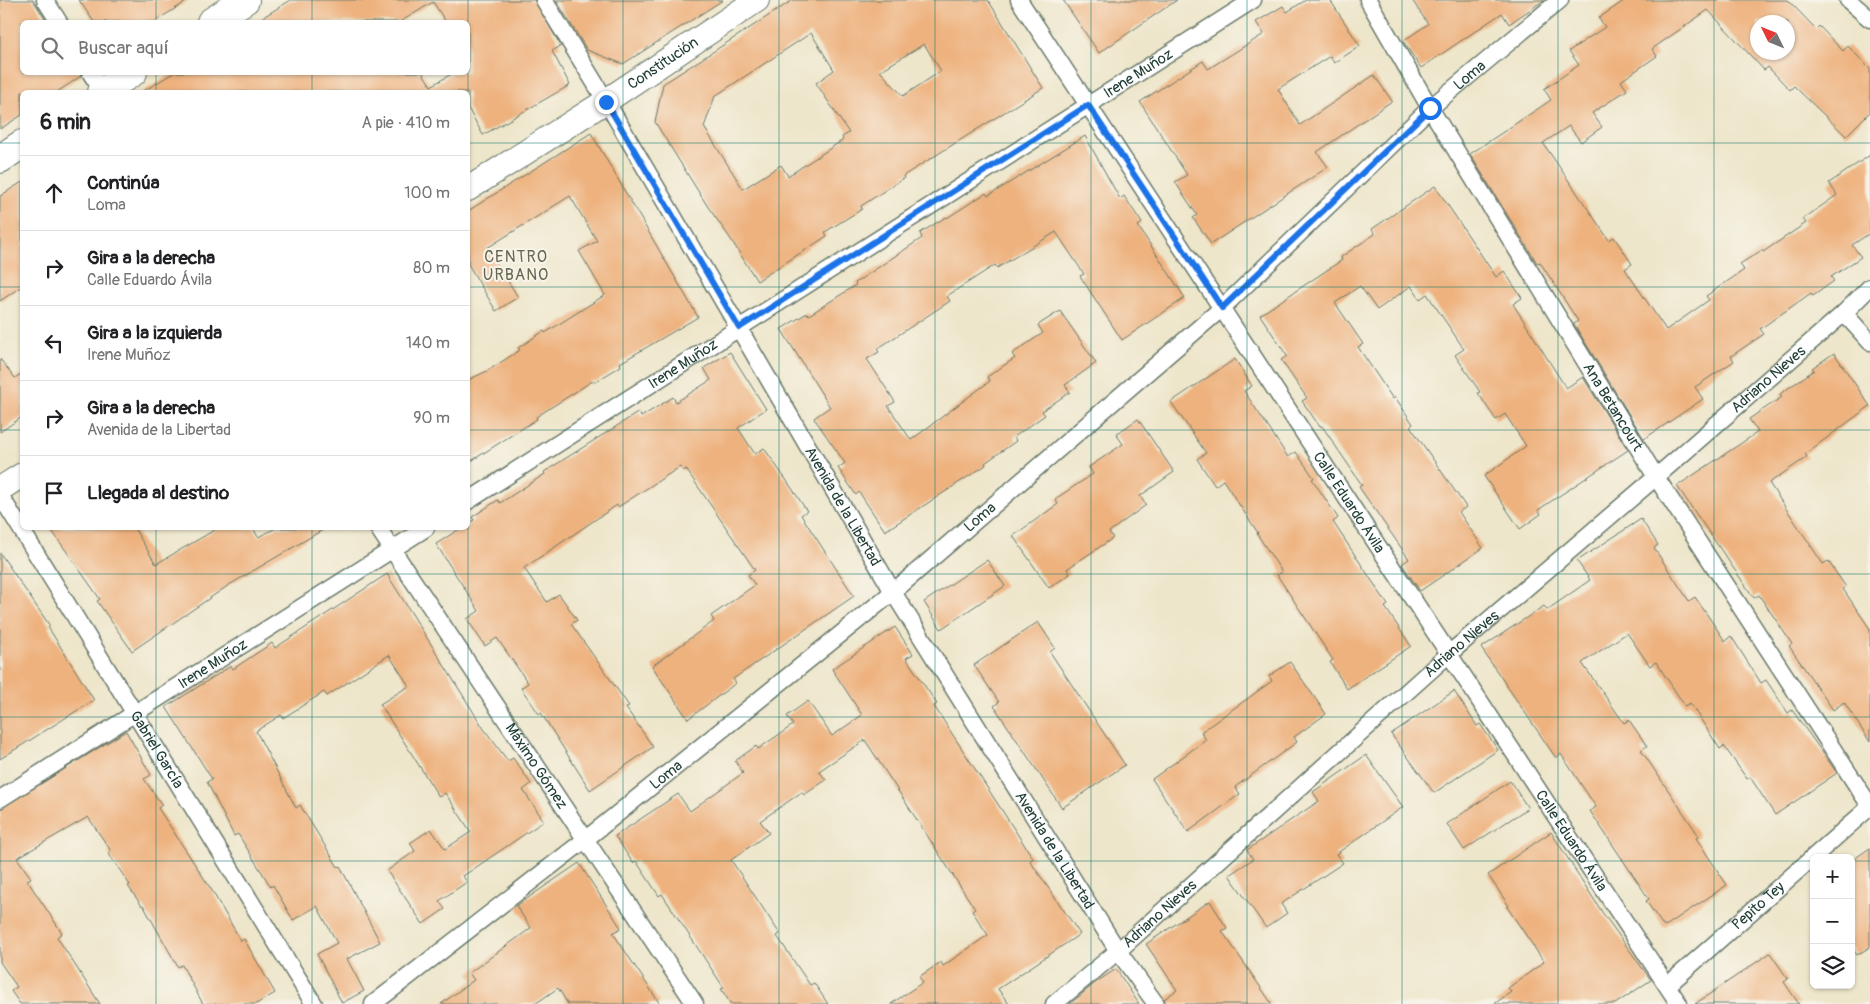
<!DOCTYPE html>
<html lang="es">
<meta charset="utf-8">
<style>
body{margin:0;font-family:Pangolin,sans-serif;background:#f6f6f6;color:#202124}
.controls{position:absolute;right:15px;bottom:15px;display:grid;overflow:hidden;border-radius:8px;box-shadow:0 1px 4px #0004}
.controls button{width:45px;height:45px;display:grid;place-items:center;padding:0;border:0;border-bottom:1px solid #e0e0e0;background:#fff;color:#202124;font:25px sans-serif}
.compass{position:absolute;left:1750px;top:15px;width:45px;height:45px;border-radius:50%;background:#fff;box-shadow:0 1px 4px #0004;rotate:313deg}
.stop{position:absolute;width:15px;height:15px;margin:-11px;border:4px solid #1a73e8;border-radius:50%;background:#fff}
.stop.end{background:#1a73e8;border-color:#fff;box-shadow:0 1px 5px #0008}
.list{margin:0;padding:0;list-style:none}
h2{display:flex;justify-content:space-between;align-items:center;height:65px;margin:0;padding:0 20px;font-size:21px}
h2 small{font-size:16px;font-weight:400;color:#757577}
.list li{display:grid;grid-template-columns:32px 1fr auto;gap:15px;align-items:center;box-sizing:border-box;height:75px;padding:0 20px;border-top:1px solid #e0e0e0}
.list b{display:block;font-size:19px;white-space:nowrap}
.list p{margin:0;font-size:16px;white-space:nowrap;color:#757577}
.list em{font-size:16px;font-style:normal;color:#757577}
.icon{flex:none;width:28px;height:28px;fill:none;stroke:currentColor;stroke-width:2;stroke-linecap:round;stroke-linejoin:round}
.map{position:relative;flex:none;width:1870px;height:1004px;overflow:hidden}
.search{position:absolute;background:#fff;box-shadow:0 1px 4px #0004;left:20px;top:20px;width:450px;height:55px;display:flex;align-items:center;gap:12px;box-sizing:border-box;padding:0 18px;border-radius:8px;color:#757577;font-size:19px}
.panel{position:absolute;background:#fff;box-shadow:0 1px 4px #0004;left:20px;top:90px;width:450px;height:440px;border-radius:8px}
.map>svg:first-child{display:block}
</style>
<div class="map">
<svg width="1870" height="1004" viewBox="0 0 1870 1004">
<rect width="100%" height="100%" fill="#f7f3e8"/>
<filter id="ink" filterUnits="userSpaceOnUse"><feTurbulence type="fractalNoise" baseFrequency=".02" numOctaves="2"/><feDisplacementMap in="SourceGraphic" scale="10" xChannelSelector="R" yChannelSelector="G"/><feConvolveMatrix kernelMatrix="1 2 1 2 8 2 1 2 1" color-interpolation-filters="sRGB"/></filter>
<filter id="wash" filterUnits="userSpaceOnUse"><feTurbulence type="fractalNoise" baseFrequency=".0096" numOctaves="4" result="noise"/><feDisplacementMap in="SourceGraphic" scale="20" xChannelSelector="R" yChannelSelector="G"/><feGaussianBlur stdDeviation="1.12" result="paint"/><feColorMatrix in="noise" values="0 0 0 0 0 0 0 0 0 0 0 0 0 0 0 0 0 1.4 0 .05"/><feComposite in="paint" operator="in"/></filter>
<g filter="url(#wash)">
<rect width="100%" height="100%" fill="#eee6cb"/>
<g id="blocks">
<!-- building -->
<g fill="#eeb27f" fill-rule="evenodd">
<polygon points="0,0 33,0 47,22 22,22 22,72 80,72 81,76 57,92 22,92 22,115 0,129"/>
<polygon points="79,0 189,0 154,22 94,22"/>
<polygon points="291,0 534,0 561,46 552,51 570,85 483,135 468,108 468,92 142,92 175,72 422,72 431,86 455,72 468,72 468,22 446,22 433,2 400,22 255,22"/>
<polygon points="556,0 723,0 623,64 587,50"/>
<path d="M793,0H988L1043,88L903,176L904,178L861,206L862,209L825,232L827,236L757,281L728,235L708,207L655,122L663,84ZM811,33L834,70L816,83L849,133L842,137L843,140L788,176L781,165L743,189L704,127L715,96ZM924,44L941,71L903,96L880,71Z"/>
<polygon points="1063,0 1177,0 1099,53"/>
<polygon points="1306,0 1330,0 1360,46 1334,63 1330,56 1278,89 1300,125 1374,75 1392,101 1317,152 1328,167 1211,244 1193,218 1197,215 1175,182 1187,175 1140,102 1203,61 1208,69 1264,34 1256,22 1283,6 1287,12"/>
<polygon points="1412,0 1544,0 1509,24 1502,13 1421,68 1403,41 1428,24"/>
<path d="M1625,0H1788L1816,29L1819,26L1843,51L1848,46L1870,69V112L1846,136L1794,86L1790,90L1768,67L1764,70L1708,10L1652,49L1657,56L1621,81L1627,90L1592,113L1602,127L1581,142L1569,126L1543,143L1609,240L1614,237L1632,264L1625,269L1666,330L1709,300L1706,296L1744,270L1740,264L1762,250L1763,252L1806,223L1803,219L1837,195L1829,183L1870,155V233L1852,245L1861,257L1831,277L1834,281L1813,296L1811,293L1760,329L1764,334L1731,356L1734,361L1695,387L1703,399L1644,439L1574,324L1578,321L1540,262L1537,263L1470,154L1551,100L1544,89L1579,65L1569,51L1605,27L1599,18ZM1758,22H1788V52H1758Z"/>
<polygon points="591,133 698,317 620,363 621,366 595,382 594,380 536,417 537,419 468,463 468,380 487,371 520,350 518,348 544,331 545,333 605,295 579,251 597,241 570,196 487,248 518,297 496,311 468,264 468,211"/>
<polygon points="1085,136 1120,199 1124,196 1142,223 1138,226 1185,298 1122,340 1080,276 1084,274 1056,232 997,268 995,265 947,296 950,301 877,349 879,352 867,359 895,402 888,406 911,440 990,381 987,377 1015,358 1012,354 1043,333 1038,325 1060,311 1096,363 1065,385 1070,392 1042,411 1045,415 1014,437 1016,441 985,463 986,465 885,531 859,492 856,495 838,468 845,463 814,418 830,407 781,329 807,313 809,315 856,285 855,283 922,238 920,233 946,217 947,218 986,193 988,196"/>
<polygon points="22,182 22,286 0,301 0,196"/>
<polygon points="1435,186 1496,277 1504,271 1522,298 1513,304 1566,388 1583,377 1628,450 1538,510 1541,514 1520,529 1484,476 1526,446 1505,414 1496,420 1478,393 1480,392 1455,355 1464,349 1427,294 1420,299 1411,286 1377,310 1360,286 1335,303 1363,344 1358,347 1393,399 1395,397 1413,424 1410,426 1466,507 1459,512 1483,548 1420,591 1402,564 1409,559 1359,487 1362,485 1322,426 1320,427 1302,401 1307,398 1281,360 1287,356 1260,315 1342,260 1341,257 1375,234 1372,229"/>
<polygon points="730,352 766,409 738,428 755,454 764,448 789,484 807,511 801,515 854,596 733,679 736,683 688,719 652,666 714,621 711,616 755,585 748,575 755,570 686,469 683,471 680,467 618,507 617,505 524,568 547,602 559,594 577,620 571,624 629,706 626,708 653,747 590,790 541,713 539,714 521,688 528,683 497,638 485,646 467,619 479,611 436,544 461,528 468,528 468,524 474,520 472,517 498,500 500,503 545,474 544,472 639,412 641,417 673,397 676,402 711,380 704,368"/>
<polygon points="1834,353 1870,406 1805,454 1807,457 1769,483 1823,564 1828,561 1846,587 1843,589 1870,629 1870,742 1844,702 1833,710 1789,646 1792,644 1759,595 1754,598 1677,486 1758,432 1749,419 1782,397 1780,394 1814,370 1812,368"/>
<polygon points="0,359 15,378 22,373 22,417 0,432"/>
<polygon points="1235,359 1252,386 1244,391 1288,457 1296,452 1314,478 1312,479 1338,518 1333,522 1388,605 1385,607 1411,646 1347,689 1330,662 1333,660 1277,575 1282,572 1257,534 1258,533 1223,480 1215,486 1197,459 1206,453 1171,402"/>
<polygon points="1138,419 1174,472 1140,496 1146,505 1109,532 1113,538 1067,569 1070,574 1049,588 1013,536 1058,504 1055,499 1093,474 1089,467 1123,444 1116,434"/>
<polygon points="1641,519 1658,545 1654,548 1689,601 1695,597 1725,641 1731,636 1761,683 1766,680 1788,713 1792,710 1837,773 1775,815 1750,777 1747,779 1724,746 1720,749 1690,703 1685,706 1656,662 1650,666 1627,633 1582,663 1624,723 1629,720 1647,746 1641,750 1699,836 1696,838 1727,885 1664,927 1646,901 1649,899 1590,811 1596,807 1561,754 1556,758 1481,648 1544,606 1547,610 1590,580 1577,561"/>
<polygon points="50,528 134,528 156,564 218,528 253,528 258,537 276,528 326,528 229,585 132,651 97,601 100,599"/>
<polygon points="0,553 50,626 48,627 94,700 0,759"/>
<polygon points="987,560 1005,586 941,629 924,602"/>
<polygon points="387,574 484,729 508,761 513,758 531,784 523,790 544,821 463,876 467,882 439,901 445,909 423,924 387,871 415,851 410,843 431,829 445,849 471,832 445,793 439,797 380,704 409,686 389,655 327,696 324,692 283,718 281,715 256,731 296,808 300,805 338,867 340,866 380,942 347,959 364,991 342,1003 317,954 337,943 317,906 293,920 273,885 271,887 238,834 234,836 207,782 212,779 166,707 231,666 233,669 272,643 275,648"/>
<polygon points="1038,622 1055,648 1050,652 1125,765 1062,808 994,706 999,702 974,665"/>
<polygon points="895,627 913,654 906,658 937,704 934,706 1033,858 1030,861 1080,934 998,989 1009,1004 891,1004 923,982 919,977 941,962 943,966 988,935 972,911 975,909 865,740 819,771 826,780 804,795 802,792 760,821 769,833 731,860 780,934 777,936 810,985 814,983 828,1004 731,1004 721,989 724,988 662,894 659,896 636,861 633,863 615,836 678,794 690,811 743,773 735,761 756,746 758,749 793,725 787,716 808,701 832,736 862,715 832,669"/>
<polygon points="1290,662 1326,714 1294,737 1297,742 1235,787 1240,794 1188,832 1152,779 1206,740 1201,732 1272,681 1269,676"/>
<polygon points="1454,691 1477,726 1480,724 1498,750 1434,793 1391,734"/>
<polygon points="126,731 151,775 144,779 162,805 158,808 211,889 241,941 244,939 275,993 256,1004 203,1004 182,965 178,967 143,905 142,906 128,886 130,885 108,853 111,851 88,817 17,858 31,878 27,880 62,933 57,937 100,1004 20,1004 11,991 17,987 0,962 0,809"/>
<polygon points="1366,755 1403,807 1336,854 1343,863 1281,904 1287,913 1266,928 1229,875 1253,859 1247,850 1319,801 1313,792"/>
<polygon points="1510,781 1528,808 1464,850 1447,824"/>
<polygon points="1551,832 1602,912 1651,980 1615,1004 1494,1004 1511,992 1508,988 1544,962 1507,907 1509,906 1488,875"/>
<polygon points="1870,848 1870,947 1857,955 1851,946 1851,861"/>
<polygon points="579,863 621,928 613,933 660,1004 568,1004 558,988 535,1004 441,1004 474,980 469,973 531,928 516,906"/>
<polygon points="1210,901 1227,928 1222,931 1272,1004 1166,1004 1164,999 1177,990 1146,944"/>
<polygon points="1770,953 1788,979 1784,982 1799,1004 1695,1004"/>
<polygon points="1116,969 1139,1004 1070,1004 1095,983"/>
</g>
</g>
</g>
<g filter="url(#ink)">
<use href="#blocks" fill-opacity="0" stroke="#677869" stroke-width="1"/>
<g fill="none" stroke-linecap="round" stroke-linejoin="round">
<!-- street casing -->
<g stroke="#677869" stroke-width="19">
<g id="street">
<polyline points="45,0 59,22"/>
<path id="s1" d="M544,0L606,101L893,592L1118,951L1156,1004"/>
<path id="s2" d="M1019,0L1679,1004"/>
<path id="s3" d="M1368,0L1430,108L1656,477L1870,806"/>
<polyline points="1848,0 1870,19"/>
<polyline points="90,72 103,92"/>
<polyline points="1844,313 1870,342"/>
<path id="s4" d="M0,495L314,1004"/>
<path id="s5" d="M468,501L1253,0"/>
<path id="s6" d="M378,528L695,1004"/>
<path id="s7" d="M0,799L426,528"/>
<path id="s8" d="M1668,985L1870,807"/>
<path id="s9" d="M373,1004L586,839L893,592L1222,308L1430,108L1560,0"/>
<path id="s10" d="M1054,1004L1118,951L1450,653L1656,477L1844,313L1870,287"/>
</g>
</g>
<!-- secondary casing -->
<g stroke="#677869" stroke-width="26">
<g id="secondary">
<path id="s11" d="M468,189L606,101L757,0"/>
<polyline points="0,489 22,475"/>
</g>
</g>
<!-- highway casing -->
<g stroke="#677869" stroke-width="30">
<g id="highway">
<polyline points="211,22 245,0"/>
<polyline points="102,92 133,72"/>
<polyline points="0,159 22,144"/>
</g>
</g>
<!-- street -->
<use href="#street" stroke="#fff" stroke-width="16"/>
<!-- secondary -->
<use href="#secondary" stroke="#fff" stroke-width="24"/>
<!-- highway -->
<use href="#highway" stroke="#fff" stroke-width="28"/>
</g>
</g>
<g fill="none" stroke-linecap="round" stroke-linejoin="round" filter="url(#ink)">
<!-- route -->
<polyline stroke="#1a73e8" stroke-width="6" points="606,102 739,328 1088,105 1222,308 1430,108"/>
</g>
<!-- grid -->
<path fill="none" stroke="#0f766e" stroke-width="1" stroke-opacity="0.55" d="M156,0V22M312,0V22M468,0V22M623,0V1004M779,0V1004M935,0V1004M1091,0V1004M1247,0V1004M1402,0V1004M1558,0V1004M1714,0V1004M468,22V72M156,72V92M312,72V92M468,72V92M468,92V528M0,143H22M468,143H1870M0,287H22M468,287H1870M0,430H22M468,430H1870M156,528V1004M312,528V1004M468,528V1004M0,574H1870M0,717H1870M0,861H1814M1851,861H1870"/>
<g text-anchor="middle" stroke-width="4" stroke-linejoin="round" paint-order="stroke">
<!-- street labels -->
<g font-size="15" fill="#1f3d34" stroke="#f7f3e8">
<text dy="5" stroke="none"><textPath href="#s11" startOffset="232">Constitución</textPath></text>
<text dy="5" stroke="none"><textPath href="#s5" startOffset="795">Irene Muñoz</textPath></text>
<text dy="5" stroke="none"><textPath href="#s9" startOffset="1438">Loma</textPath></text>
<text dy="5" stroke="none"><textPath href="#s5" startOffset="255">Irene Muñoz</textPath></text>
<text dy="5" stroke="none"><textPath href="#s10" startOffset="949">Adriano Nieves</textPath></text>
<text dy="5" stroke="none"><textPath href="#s3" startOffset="475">Ana Betancourt</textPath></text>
<text dy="5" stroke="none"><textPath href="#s2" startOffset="601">Calle Eduardo Ávila</textPath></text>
<text dy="5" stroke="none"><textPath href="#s1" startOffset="588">Avenida de la Libertad</textPath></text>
<text dy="5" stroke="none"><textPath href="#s9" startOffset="778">Loma</textPath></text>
<text dy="5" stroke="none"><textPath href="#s10" startOffset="544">Adriano Nieves</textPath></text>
<text dy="5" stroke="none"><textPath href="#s7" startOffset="252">Irene Muñoz</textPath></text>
<text dy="5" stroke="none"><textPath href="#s4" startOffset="299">Gabriel García</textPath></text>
<text dy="5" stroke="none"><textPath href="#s6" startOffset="286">Máximo Gómez</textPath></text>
<text dy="5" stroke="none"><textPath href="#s9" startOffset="372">Loma</textPath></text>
<text dy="5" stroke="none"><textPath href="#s2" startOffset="1006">Calle Eduardo Ávila</textPath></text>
<text dy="5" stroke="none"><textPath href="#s1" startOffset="992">Avenida de la Libertad</textPath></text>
<text dy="5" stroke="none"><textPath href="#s8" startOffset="120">Pepito Tey</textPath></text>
<text dy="5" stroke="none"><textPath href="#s10" startOffset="139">Adriano Nieves</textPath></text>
</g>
<!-- neighbourhood labels -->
<g font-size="16" letter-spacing="1" fill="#67664e" stroke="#f7f3e8">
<text x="516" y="262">CENTRO<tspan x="516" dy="18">URBANO</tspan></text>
</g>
</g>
</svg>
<div class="controls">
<button>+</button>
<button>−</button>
<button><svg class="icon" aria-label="layers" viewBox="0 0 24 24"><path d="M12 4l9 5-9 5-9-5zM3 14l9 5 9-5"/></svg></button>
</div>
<svg class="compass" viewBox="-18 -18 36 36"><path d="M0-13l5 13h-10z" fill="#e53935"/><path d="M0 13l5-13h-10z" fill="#757577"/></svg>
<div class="stop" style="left:1430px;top:108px"></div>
<div class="stop end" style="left:606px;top:102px"></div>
<div class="search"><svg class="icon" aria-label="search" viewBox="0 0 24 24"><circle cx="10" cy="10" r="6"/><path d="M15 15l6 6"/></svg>Buscar aquí</div>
<section class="panel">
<h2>6 min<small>A pie · 410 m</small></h2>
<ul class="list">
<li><svg class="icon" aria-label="ahead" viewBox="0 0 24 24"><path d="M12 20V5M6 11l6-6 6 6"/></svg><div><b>Continúa</b><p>Loma</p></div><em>100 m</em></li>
<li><svg class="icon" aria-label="right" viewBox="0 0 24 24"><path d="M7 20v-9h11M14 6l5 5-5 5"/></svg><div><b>Gira a la derecha</b><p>Calle Eduardo Ávila</p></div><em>80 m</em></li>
<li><svg class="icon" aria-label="left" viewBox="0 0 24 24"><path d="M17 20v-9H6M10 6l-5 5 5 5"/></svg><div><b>Gira a la izquierda</b><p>Irene Muñoz</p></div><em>140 m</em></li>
<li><svg class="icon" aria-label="right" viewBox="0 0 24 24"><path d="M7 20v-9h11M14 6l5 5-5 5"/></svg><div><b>Gira a la derecha</b><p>Avenida de la Libertad</p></div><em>90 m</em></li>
<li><svg class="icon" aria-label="arrive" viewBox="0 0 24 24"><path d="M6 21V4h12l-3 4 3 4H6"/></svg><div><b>Llegada al destino</b></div></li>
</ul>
</section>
</div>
